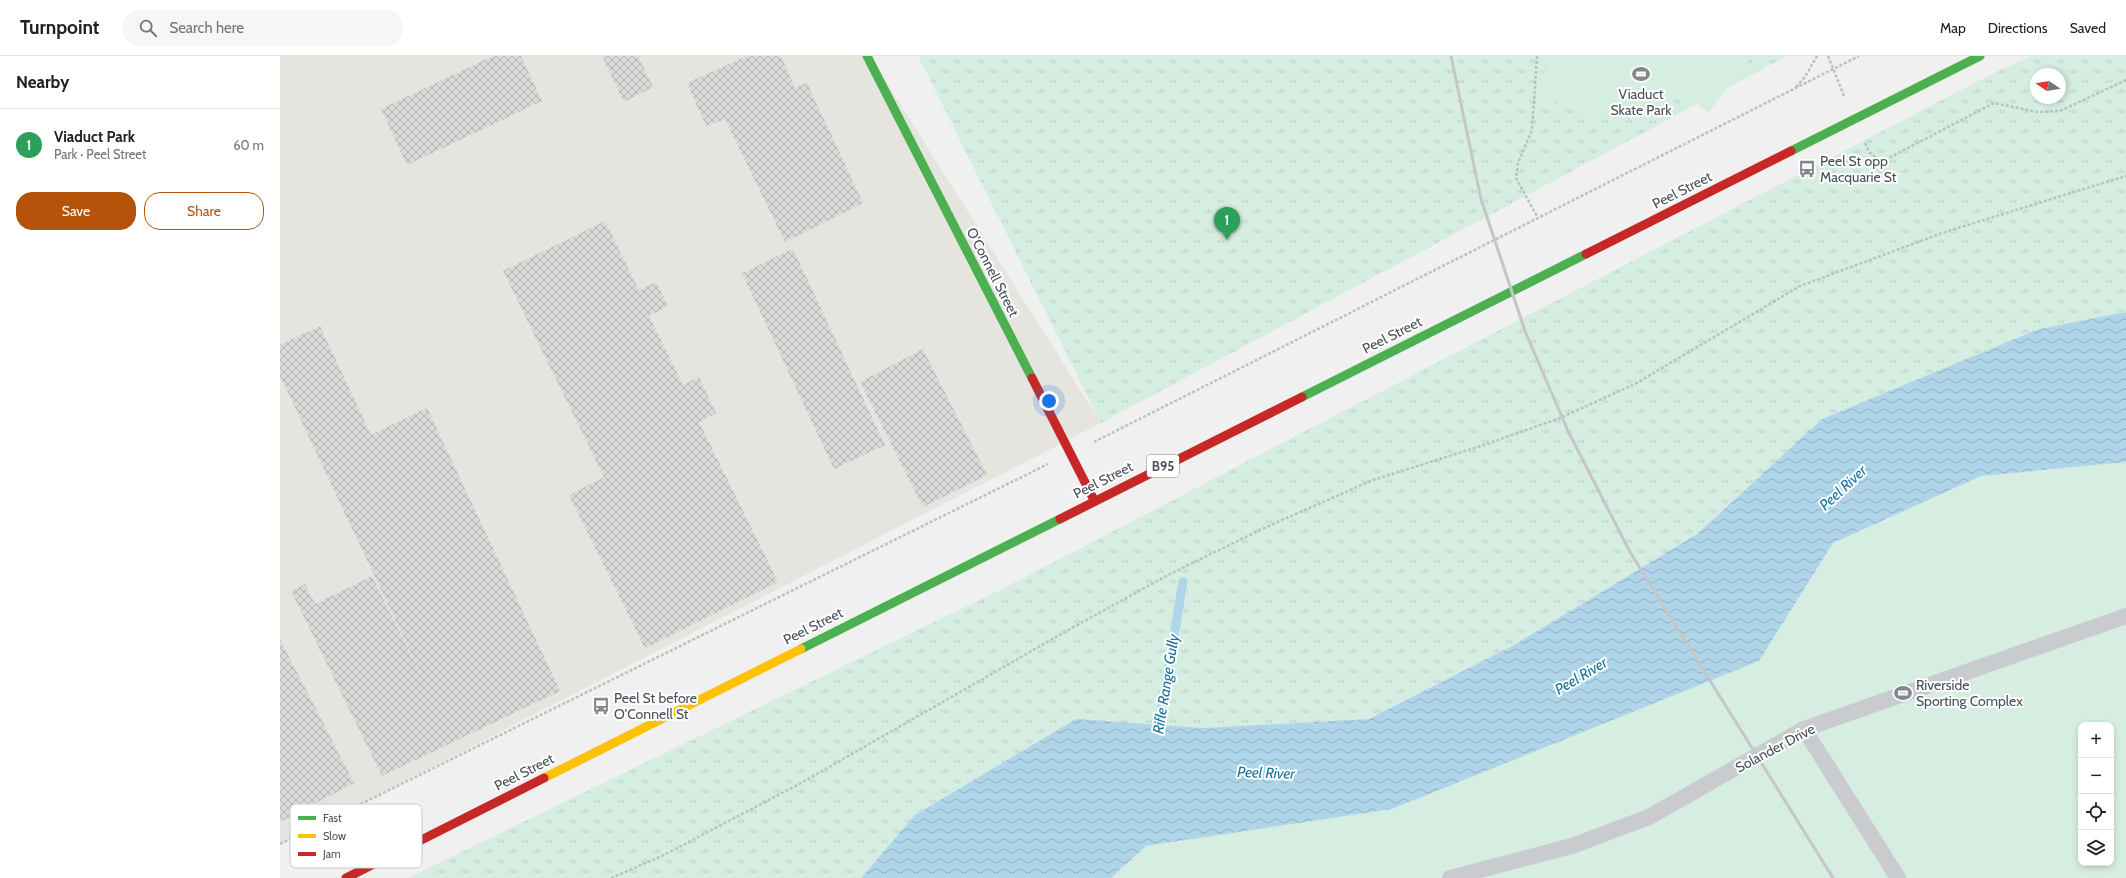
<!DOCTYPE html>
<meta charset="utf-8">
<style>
body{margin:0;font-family:Cabin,sans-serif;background:#f6f6f6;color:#202124}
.controls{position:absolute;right:12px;bottom:12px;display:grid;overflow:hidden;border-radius:8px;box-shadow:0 2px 6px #0003}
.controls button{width:36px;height:36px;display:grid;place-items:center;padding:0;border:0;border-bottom:1px solid #e0e0e0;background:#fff;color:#202124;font:20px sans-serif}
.compass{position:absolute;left:1750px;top:12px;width:36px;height:36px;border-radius:50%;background:#fff;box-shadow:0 2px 6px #0003;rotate:282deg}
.you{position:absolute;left:769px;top:345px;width:14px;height:14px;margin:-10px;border:3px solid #fff;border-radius:50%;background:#1a73e8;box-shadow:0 0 0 6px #1a73e833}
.badge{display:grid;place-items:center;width:26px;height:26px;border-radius:50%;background:#b45309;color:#fff;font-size:13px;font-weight:700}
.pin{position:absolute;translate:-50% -33px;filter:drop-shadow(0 1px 2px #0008)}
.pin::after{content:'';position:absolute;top:21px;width:14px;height:12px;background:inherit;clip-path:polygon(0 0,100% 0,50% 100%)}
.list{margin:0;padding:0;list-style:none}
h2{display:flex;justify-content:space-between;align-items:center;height:52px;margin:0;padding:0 16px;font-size:17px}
h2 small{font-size:13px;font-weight:400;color:#757577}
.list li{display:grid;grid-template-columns:26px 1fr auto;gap:12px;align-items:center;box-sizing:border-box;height:72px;padding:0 16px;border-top:1px solid #e0e0e0}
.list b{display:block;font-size:15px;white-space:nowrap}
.list p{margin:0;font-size:13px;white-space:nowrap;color:#757577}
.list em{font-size:13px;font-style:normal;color:#757577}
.actions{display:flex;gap:8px;padding:12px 16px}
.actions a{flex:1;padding:9px 0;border:1px solid #b45309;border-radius:16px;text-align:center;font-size:14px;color:#b45309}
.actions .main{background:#b45309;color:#fff}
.icon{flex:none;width:22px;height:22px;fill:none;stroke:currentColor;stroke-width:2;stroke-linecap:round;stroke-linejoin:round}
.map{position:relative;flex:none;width:1846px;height:822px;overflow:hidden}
header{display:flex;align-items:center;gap:24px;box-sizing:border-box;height:56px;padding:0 20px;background:#fff;border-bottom:1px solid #e0e0e0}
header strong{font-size:19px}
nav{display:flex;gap:22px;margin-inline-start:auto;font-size:14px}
.search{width:280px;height:36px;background:#f6f6f6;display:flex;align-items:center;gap:10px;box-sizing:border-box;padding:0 14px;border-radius:16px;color:#757577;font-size:15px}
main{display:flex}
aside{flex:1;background:#fff}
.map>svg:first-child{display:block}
</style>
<header>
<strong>Turnpoint</strong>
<div class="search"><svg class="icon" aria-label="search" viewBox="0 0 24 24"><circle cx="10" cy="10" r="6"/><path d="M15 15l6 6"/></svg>Search here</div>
<nav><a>Map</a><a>Directions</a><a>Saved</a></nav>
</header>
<main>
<aside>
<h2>Nearby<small></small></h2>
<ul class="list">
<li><span class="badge" style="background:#2e9e5b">1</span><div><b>Viaduct Park</b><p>Park · Peel Street</p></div><em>60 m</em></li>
</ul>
<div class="actions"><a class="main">Save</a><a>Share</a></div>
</aside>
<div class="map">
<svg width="1846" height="822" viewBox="0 0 1846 822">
<defs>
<pattern id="park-tufts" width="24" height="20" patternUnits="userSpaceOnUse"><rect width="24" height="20" fill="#d6ede2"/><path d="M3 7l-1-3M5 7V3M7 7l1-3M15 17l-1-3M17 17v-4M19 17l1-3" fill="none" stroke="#b9cdc4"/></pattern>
<pattern id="water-waves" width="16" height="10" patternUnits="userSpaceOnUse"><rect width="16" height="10" fill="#aed5e8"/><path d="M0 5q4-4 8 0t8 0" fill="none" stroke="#90afbf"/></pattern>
<pattern id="building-cross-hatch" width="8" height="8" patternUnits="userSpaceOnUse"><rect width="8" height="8" fill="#d9d9da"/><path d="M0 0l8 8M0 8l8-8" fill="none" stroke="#b2b2b4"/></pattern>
</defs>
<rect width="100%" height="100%" fill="#f0f0f0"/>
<!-- commercial -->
<polygon fill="#e5e4de" points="0,0 590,0 821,367 0,789"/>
<!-- park -->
<g fill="url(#park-tufts)" fill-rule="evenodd">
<polygon points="638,0 1507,0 821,367"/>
<path d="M1751,0H1846V256L1759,273L1542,363L1417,478L1234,589L1089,663L924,672L796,663L635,759L581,822H128L718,535L1708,20ZM1756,18H1780V42H1756Z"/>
</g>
<!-- pitch -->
<g fill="#d6ede2" fill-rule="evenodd">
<polygon points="1270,0 1472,0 1428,57 1401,35 1374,65 1301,57 1257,37"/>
<path d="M1846,406V822H831L866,790L1112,753L1479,605L1553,487L1701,420ZM1801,669H1831V807H1801Z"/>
</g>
<!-- water -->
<polygon fill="url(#water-waves)" points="1846,256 1846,406 1701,420 1553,487 1479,605 1112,753 866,790 831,822 581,822 635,759 796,663 924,672 1089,663 1234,589 1417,478 1542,363 1759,273"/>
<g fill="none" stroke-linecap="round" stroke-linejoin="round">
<!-- stream -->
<polyline stroke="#aed5e8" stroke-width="9" points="877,681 903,526"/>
</g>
<!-- building -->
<g fill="url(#building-cross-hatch)">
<polygon points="213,0 241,0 262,45 127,109 101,53"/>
<polygon points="322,0 358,0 373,31 344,46"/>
<polygon points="467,0 501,0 515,32 527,27 583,147 505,186 445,63 426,70 407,27"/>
<polygon points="325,165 359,234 376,226 388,250 369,260 403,329 419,321 436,357 419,366 498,526 365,592 289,439 324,421 223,215"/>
<polygon points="513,193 605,389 554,413 462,217"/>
<polygon points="40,270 91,379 147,352 280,635 102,720 11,535 25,528 35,548 92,520 148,633 0,320 0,289"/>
<polygon points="643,293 707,419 643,451 580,326"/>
<polygon points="0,583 74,727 0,766"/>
</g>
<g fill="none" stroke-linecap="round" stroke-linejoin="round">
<!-- path -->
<g stroke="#b9c2c0" stroke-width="2.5" stroke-dasharray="3 2" stroke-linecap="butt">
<polyline points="1257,0 1252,74 1238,107 1236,122 1258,162"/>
<polyline points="1548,0 1564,40"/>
<polyline points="1516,31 1525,21 1537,0"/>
<polyline points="1585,87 1589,96 1601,106 1714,47 1758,56 1780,55 1846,24"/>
<polyline points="814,386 1579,0"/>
<polyline points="0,788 768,408"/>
<polyline points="331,822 382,800 523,726 790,573 888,519 984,472 1093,424 1201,390 1280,362 1355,328 1520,230 1665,176 1846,120"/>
</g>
<!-- lane -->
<g stroke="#cacbce" stroke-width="16">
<polyline points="1524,673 1618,822"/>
<polyline points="1170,822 1292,790 1369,761 1524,673 1846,560"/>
</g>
<!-- fast -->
<g stroke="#4caf50" stroke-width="9">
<polyline points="587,0 752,322"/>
<polyline points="1511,95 1700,0"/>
<polyline points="1022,341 1306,198"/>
<polyline points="521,593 780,463"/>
</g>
<!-- slow -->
<polyline stroke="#ffc107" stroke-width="9" points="264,722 521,593"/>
<!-- jam -->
<g stroke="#c62828" stroke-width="9">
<polyline points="1306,198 1511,95"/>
<polyline points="752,322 814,444"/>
<polyline points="780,463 1022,341"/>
<polyline points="66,822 264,722"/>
</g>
<!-- rail -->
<polyline stroke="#c5c6c8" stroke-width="3" points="1171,0 1201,143 1245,275 1288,375 1350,496 1553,822"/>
</g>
<!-- icons -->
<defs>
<g id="stadium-bare" transform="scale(1.38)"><path d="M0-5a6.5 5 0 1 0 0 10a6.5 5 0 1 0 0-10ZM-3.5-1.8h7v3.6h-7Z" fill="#83888f" stroke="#fff" stroke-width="2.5" paint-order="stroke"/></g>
<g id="bus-bare" transform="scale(1.38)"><path d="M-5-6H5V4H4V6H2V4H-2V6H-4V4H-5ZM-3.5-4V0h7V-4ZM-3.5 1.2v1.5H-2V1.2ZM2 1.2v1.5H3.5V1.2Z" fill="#83888f" stroke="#fff" stroke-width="2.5" paint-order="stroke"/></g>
</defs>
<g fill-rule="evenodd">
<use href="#stadium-bare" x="1361" y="18"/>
<use href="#bus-bare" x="1527" y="113"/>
<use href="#stadium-bare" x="1623" y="637"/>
<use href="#bus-bare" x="321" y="650"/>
</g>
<g text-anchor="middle" stroke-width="4" stroke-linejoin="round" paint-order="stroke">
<!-- shield labels -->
<rect fill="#fff" stroke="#7f848c" stroke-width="1" x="867" y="399" width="32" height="22" rx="3"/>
<g font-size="13" font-weight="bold" fill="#48505b">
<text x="883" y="415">B95</text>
</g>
<!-- poi labels -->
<g font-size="14" fill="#48505b" stroke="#fff" text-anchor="start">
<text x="1361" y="43" text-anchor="middle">Viaduct<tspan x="1361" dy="16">Skate Park</tspan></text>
<text x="1540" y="110">Peel St opp<tspan x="1540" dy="16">Macquarie St</tspan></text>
<text x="1636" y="634">Riverside<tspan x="1636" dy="16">Sporting Complex</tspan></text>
<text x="334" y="647">Peel St before<tspan x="334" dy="16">O'Connell St</tspan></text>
</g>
<!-- street labels -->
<g font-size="14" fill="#48505b" stroke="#fff">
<text transform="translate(1402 134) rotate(-27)" y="5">Peel Street</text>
<text transform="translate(713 216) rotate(63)" y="5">O'Connell Street</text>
<text transform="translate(1112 279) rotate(-27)" y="5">Peel Street</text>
<text transform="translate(823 424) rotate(-27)" y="5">Peel Street</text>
<text transform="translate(533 570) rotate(-27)" y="5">Peel Street</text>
<text transform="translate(1495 692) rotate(-28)" y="5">Solander Drive</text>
<text transform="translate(244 716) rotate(-27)" y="5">Peel Street</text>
</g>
<!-- water labels -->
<g font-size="15" font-style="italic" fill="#18739e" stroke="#fff">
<text transform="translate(1563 432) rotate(-43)" y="5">Peel River</text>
<text transform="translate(1301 620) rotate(-31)" y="5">Peel River</text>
<text transform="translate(886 628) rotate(-81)" y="5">Rifle Range Gully</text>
<text transform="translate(986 717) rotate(2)" y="5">Peel River</text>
</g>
</g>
<!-- legend -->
<rect x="10" y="748" width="132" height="64" rx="6" fill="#fff" stroke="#c8cace" stroke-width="1"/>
<rect x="18" y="760" width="18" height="4" fill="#4caf50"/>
<rect x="18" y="778" width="18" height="4" fill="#ffc107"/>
<rect x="18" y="796" width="18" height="4" fill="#c62828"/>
<g font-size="11" fill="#48505b">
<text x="43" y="766">Fast</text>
<text x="43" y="784">Slow</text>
<text x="43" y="802">Jam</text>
</g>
</svg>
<div class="controls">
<button>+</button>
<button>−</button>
<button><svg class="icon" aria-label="locate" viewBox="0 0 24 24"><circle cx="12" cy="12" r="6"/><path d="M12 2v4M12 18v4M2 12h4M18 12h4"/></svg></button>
<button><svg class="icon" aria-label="layers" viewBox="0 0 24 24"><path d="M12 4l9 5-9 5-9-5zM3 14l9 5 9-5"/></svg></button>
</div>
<svg class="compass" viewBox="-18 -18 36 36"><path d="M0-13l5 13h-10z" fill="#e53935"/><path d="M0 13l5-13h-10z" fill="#757577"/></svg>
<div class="you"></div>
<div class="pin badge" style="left:947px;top:184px;background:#2e9e5b">1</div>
</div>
</main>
